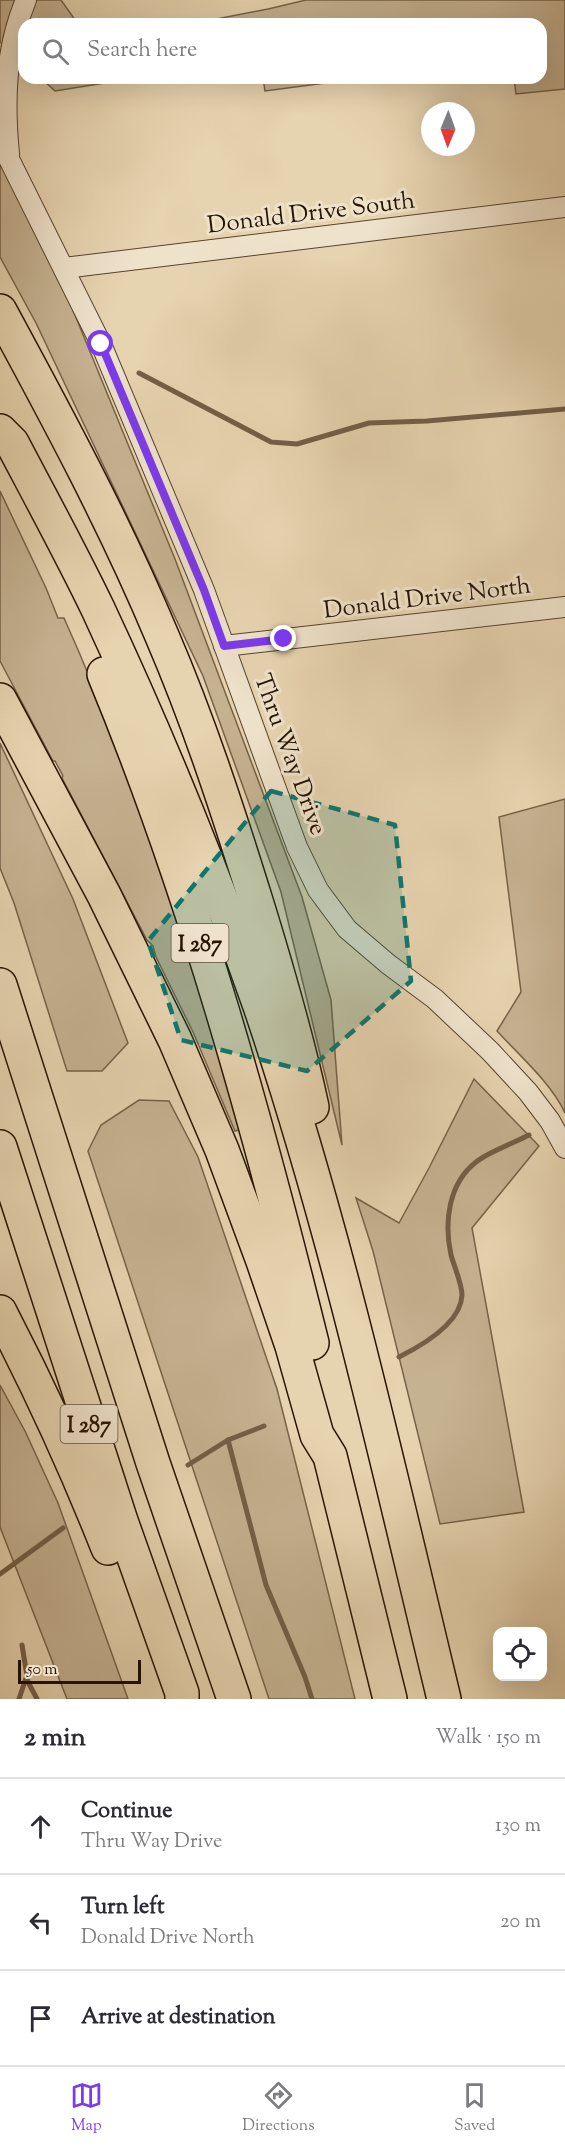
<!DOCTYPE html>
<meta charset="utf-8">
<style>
body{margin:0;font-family:"Sorts Mill Goudy",serif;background:#f2f2f3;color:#2b2b33}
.controls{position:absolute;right:18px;bottom:18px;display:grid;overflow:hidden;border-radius:12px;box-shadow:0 6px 24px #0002}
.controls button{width:54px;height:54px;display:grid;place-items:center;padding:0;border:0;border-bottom:2px solid #e1e1e2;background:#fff;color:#2b2b33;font:30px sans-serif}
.compass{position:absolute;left:421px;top:102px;width:54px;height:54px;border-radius:50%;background:#fff;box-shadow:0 6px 24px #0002;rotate:181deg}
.scale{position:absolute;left:18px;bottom:15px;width:123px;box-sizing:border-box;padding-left:6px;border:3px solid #261300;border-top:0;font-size:16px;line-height:21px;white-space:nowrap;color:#261300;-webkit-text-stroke:4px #efe2cb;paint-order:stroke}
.stop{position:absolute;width:18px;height:18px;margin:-14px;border:4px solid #7c3aed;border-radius:50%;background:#fff}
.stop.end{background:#7c3aed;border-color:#fff;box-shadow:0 2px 6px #0008}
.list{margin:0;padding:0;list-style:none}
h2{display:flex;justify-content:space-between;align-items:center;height:78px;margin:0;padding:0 24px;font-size:26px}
h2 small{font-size:20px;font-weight:400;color:#7c7c81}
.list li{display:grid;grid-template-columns:39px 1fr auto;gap:18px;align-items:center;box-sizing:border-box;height:96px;padding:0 24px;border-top:2px solid #e1e1e2}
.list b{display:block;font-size:22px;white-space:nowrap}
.list p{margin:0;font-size:20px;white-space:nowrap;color:#7c7c81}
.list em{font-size:20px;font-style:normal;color:#7c7c81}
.icon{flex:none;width:33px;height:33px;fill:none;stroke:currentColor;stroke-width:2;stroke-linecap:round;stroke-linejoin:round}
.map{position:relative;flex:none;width:565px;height:1699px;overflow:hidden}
.search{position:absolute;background:#fff;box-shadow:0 6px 24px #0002;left:18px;right:18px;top:18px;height:66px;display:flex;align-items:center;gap:15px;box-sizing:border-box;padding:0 21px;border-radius:18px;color:#7c7c81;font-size:22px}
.sheet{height:366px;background:#fff}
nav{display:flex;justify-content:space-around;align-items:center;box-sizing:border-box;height:84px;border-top:2px solid #e1e1e2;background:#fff;font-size:16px;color:#7c7c81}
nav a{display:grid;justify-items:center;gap:3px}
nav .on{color:#7c3aed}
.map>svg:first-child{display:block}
</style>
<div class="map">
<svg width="565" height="1699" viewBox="0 0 565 1699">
<rect width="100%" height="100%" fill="#e6d3af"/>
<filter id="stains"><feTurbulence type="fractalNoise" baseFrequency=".00333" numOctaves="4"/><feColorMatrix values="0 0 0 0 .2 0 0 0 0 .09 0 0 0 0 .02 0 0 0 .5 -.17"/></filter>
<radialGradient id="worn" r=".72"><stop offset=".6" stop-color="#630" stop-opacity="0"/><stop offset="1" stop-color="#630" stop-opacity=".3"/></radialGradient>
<!-- green -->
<g fill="#c5b291" stroke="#766248" stroke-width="1.5">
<polygon points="0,0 61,0 78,24 24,24 24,63 0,42"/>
<polygon points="306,0 565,0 565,89 516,94 514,78 541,78 541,24 191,24 268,9"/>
<polygon points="41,78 136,78 55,91"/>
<polygon points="263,78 364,78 265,91"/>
<polygon points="0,132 175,559 302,897 331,1000 342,1145 281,892 203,676 36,323 0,257"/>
<path d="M0,491L46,588L58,618H64C138,782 189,956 240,1128L239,1130L235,1131L193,1032L156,957L153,946L147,940L62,778L63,776L55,761H53L0,661Z"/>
<polygon points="0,743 73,899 128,1043 102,1071 67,1071 14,903 0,868"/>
<path d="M565,799V1113C552,1084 519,1055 497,1031L521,992L499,817Z"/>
<polygon points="474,1079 539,1146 472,1228 524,1512 440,1524 373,1251 356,1198 399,1223 429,1168"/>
<polygon points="139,1100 169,1101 198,1157 277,1389 355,1699 269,1699 88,1151 101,1125"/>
<polygon points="0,1385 25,1431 58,1503 128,1699 67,1699 0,1527"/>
</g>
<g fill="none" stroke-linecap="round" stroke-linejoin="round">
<!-- stream -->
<g stroke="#725f46" stroke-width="5">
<polyline points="139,373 271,442 297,444 369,423 427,421 565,409"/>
<path d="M399,1357C421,1346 461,1323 462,1295C462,1284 454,1266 451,1255C444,1223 448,1184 476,1162C488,1152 514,1143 529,1135"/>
<polyline points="228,1440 266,1585 305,1677 312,1699"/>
<polyline points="188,1465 228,1440 264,1426"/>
<polyline points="0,1574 63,1528"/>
<polyline points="22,1645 28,1682 37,1699"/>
<polyline points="19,1699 26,1678"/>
</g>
<!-- street casing -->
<g stroke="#56432c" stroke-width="22">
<g id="street">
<polyline points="0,141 101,344 204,590 297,847 318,890 347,929 388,964 435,999 490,1051 528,1092 550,1121 565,1148"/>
<path d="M9,154C4,102 5,49 26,0"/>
<polyline points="64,268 565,207"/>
<polyline points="224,646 565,607"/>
</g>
</g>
<!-- highway casing -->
<g stroke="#261300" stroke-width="36">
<g id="highway">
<path d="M0,311C58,418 115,524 162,636C199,722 228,811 256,901C277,969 297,1037 312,1107"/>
<path d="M0,431L12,443C41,498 71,553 98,609C159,739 213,871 260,1006C337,1233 388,1467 444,1699"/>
<path d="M104,674C193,889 256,1117 312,1343"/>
<polyline points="0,700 104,895 175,1040 222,1150 263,1261 292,1346 317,1435 330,1456 390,1699"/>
<polyline points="0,985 153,1463 234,1699"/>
<polyline points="0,1147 121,1521 182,1693 182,1699"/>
<path d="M0,1312C40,1389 76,1467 108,1548"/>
</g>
</g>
<!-- street -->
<use href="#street" stroke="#efe2cb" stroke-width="20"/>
<!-- highway -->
<use href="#highway" stroke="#e6d3af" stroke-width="33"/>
</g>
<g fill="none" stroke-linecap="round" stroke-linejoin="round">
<!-- route -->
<polyline stroke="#7c3aed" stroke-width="8" points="101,344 204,590 224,646 284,639"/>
</g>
<!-- marked area -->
<path fill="#0f766e" fill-opacity="0.2" stroke="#0f766e" stroke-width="4.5" stroke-dasharray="12 8" stroke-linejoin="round" d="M271,791L395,825L411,981L307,1071L181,1040L148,941Z"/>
<g text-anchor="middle" stroke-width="6" stroke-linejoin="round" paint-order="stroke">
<!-- shield labels -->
<g fill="#efe2cb" stroke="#62513d" stroke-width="1.5">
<rect x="171.5" y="924" width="57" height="38" rx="4.5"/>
<rect x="60.5" y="1405" width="57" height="38" rx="4.5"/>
</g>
<g font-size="22" font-weight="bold" fill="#261300">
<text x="200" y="951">I 287</text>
<text x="89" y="1432">I 287</text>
</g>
<!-- street labels -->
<g font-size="24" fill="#261300" stroke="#efe2cb">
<text transform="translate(311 212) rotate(-7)" y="8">Donald Drive South</text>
<text transform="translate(427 597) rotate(-7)" y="8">Donald Drive North</text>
<text transform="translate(291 754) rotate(70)" y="8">Thru Way Drive</text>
</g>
</g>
<rect width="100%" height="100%" filter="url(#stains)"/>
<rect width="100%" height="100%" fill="url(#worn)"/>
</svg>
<div class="controls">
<button><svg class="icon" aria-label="locate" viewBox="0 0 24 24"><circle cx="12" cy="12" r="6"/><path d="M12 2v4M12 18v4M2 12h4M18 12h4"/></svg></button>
</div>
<svg class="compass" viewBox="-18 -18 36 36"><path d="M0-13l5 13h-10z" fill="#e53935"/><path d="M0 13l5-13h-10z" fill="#7c7c81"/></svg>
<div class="scale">50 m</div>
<div class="stop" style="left:101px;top:344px"></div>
<div class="stop end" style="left:284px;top:639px"></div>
<div class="search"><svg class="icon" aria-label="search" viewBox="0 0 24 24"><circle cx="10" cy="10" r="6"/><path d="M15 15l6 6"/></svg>Search here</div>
</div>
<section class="sheet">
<h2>2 min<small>Walk · 150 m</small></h2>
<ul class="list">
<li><svg class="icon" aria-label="ahead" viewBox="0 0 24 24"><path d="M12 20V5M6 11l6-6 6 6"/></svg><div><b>Continue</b><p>Thru Way Drive</p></div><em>130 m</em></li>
<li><svg class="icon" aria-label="left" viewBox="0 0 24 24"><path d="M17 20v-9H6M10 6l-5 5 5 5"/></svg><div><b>Turn left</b><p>Donald Drive North</p></div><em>20 m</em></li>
<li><svg class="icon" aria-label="arrive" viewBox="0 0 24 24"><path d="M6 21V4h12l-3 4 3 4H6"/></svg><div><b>Arrive at destination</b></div></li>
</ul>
</section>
<nav>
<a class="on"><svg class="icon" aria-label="map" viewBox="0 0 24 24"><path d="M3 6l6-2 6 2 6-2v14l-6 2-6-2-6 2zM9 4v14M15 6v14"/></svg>Map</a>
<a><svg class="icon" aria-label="directions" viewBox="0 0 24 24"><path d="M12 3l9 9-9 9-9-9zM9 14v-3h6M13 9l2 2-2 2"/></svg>Directions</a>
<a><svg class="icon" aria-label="saved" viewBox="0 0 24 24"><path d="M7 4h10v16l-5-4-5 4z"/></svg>Saved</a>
</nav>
